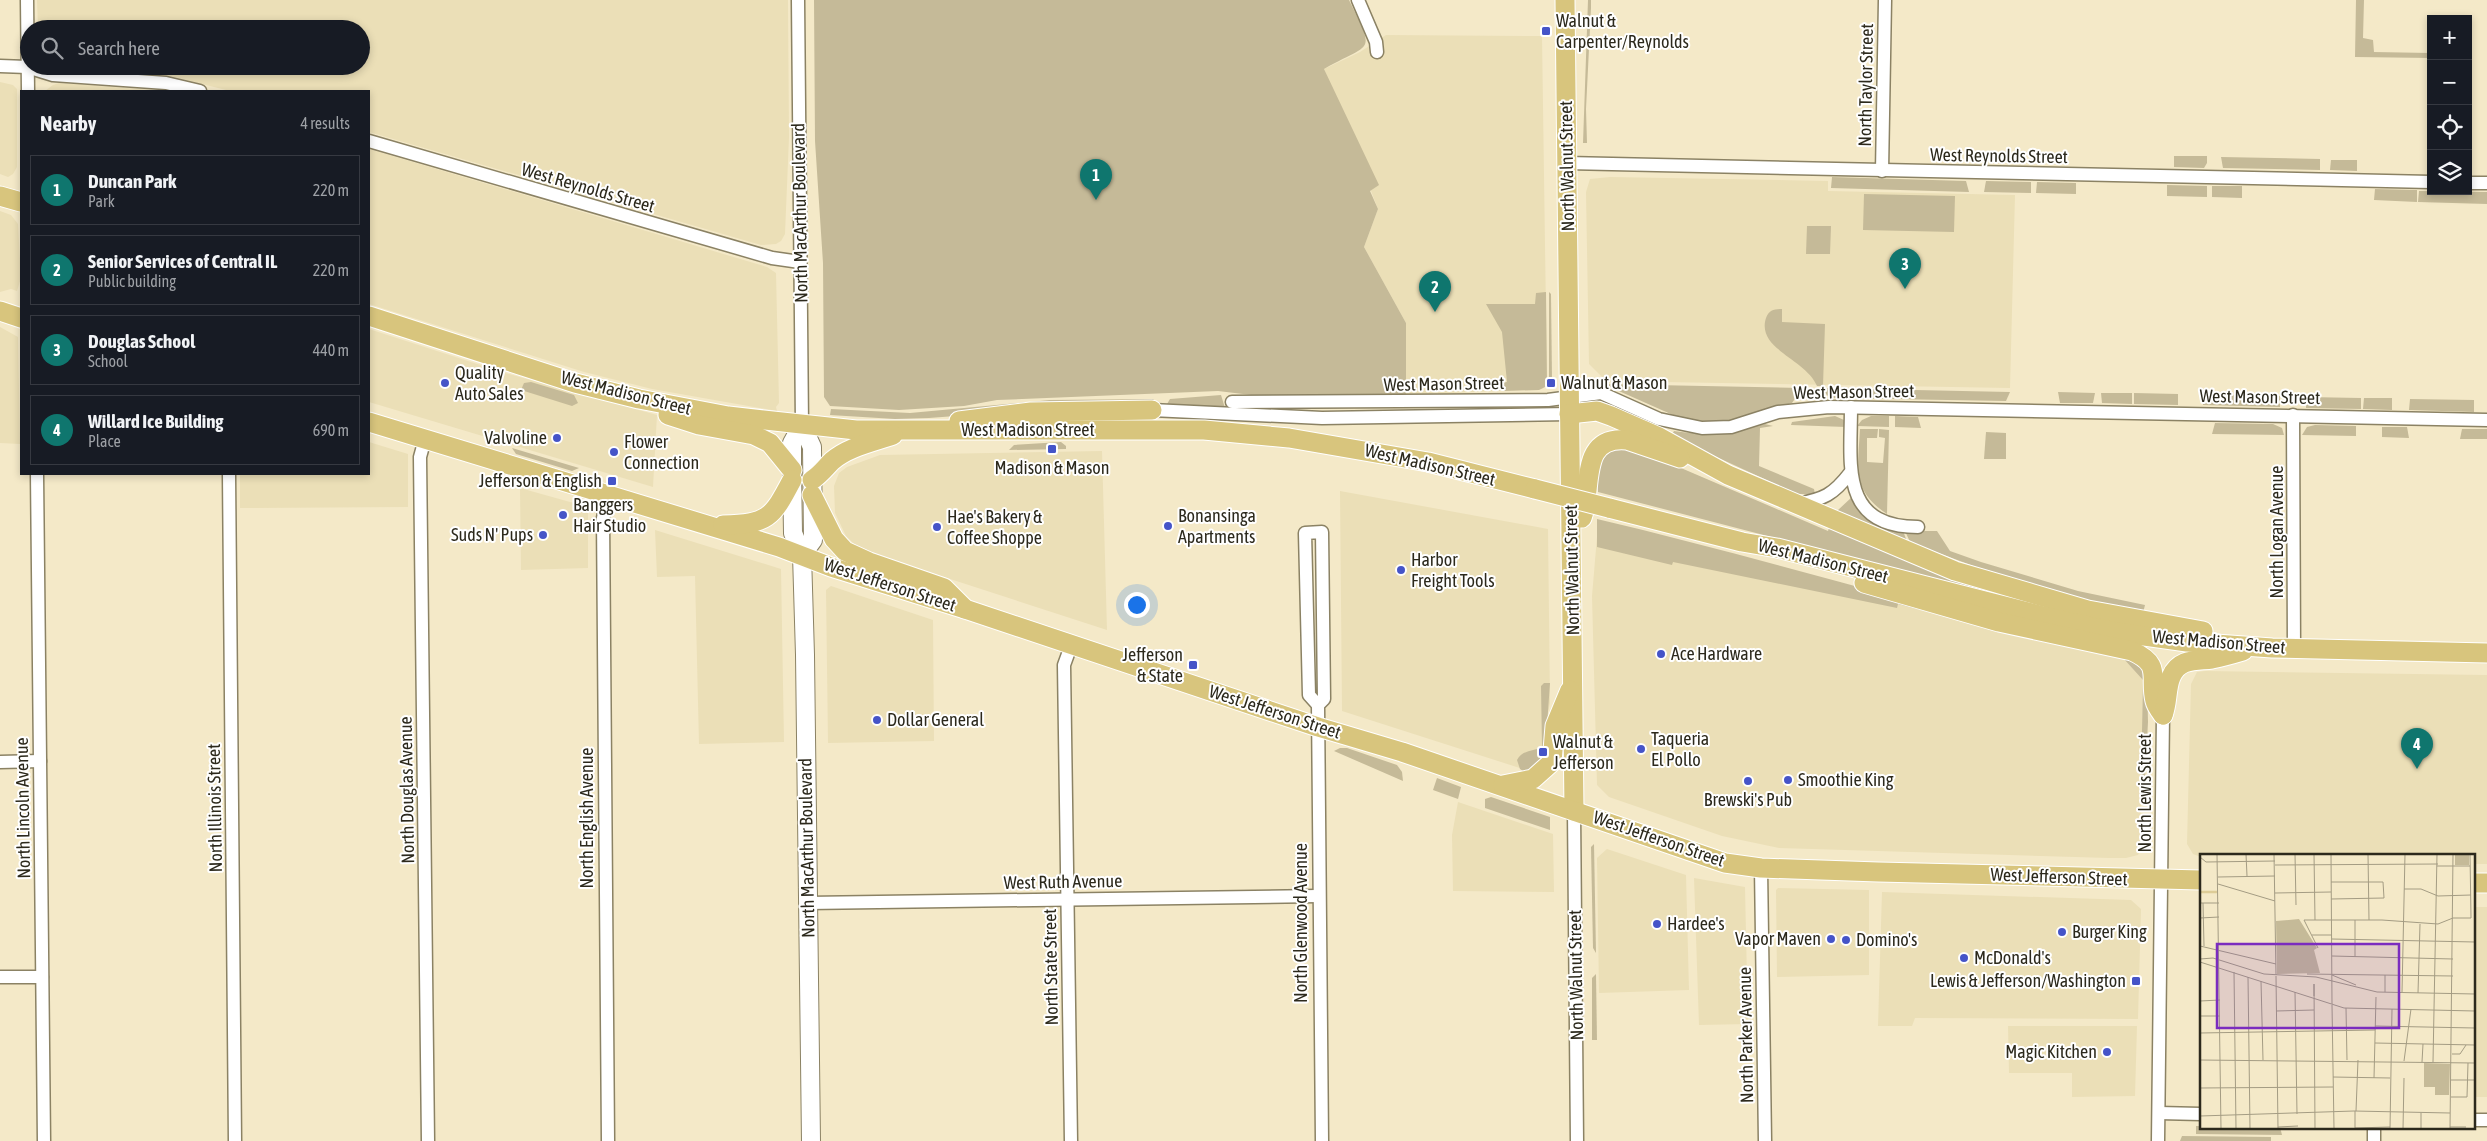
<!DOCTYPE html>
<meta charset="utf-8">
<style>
body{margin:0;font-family:"Asap Condensed",sans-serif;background:#242831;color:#f1f3f6}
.controls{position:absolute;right:15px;top:15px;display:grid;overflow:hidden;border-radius:0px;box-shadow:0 2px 8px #0003}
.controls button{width:45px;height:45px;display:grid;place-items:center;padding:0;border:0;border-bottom:1px solid #363941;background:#171b24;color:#f1f3f6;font:25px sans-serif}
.you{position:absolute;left:1136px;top:604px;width:18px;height:18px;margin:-12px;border:4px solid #fff;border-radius:50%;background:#1a73e8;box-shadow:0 0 0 8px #1a73e833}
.badge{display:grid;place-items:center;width:32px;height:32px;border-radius:50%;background:#0f766e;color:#fff;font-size:16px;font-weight:700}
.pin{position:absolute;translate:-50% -41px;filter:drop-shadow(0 1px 2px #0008)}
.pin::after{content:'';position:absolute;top:26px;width:18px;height:15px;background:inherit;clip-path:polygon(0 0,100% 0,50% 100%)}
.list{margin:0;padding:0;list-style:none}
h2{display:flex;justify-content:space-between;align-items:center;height:65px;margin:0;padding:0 20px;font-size:21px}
h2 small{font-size:16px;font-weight:400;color:#9ea1a6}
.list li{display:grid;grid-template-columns:32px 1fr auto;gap:15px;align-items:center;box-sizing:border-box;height:70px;margin:0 10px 10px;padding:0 10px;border:1px solid #363941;border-radius:0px}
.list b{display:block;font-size:19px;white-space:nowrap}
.list p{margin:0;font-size:16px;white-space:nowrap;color:#9ea1a6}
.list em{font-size:16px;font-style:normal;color:#9ea1a6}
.icon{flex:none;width:28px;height:28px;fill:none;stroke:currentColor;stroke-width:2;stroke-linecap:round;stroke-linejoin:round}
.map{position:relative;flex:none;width:2487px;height:1141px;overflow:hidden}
.search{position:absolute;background:#171b24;box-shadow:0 2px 8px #0003;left:20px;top:20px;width:350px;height:55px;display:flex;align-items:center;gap:12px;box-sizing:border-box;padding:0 18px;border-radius:28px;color:#9ea1a6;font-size:19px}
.panel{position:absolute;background:#171b24;box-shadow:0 2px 8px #0003;left:20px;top:90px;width:350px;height:385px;border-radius:0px}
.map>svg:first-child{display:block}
</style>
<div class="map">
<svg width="2487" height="1141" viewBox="0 0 2487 1141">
<rect width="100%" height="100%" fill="#f4e9c8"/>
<!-- built -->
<g fill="#ebdfb7">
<polygon points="37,0 788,0 789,137 785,234 781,241 776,244 761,245 369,132 369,91 230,91 170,76 68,70 55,66 361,66 361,29 38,29"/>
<polygon points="1386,35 1542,36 1547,383 1542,389 1406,395 1406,323 1364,247 1378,209 1324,69 1360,52"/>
<polygon points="0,82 13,85 17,89 17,167 13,174 8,177 0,174"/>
<polygon points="59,83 154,90 161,91 45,91 53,85"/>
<polygon points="369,149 680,241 767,267 776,273 779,403 776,407 777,411 652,389 584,372 369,304"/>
<polygon points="1610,177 1828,181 1828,191 2015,195 2010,388 1606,381 1589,364 1586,192 1590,179"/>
<polygon points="0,211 11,215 18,224 21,278 17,291 11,289 0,292"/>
<polygon points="0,327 18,337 20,444 0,443"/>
<polygon points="369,329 505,373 657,415 653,487 369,402"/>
<polygon points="369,442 408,454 408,507 240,508 240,474 369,474"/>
<polygon points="1102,451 1107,630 870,553 856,546 846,536 835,513 834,486 839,473 847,467 880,455"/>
<polygon points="520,488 588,507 588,568 521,570"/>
<polygon points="1340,491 1548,529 1550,703 1546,723 1547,745 1526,770 1342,711"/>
<polygon points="655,530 781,569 784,742 699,744 695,576 657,577"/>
<polygon points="1597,537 1898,604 2004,632 2123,658 2143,679 2140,851 2138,855 2126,858 2109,858 1779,848 1722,836 1609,797 1597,785 1592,596"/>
<polygon points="831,586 933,620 934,741 828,743 826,590"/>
<polygon points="2205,671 2487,675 2487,864 2473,864 2473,855 2201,855 2201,857 2193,854 2187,844 2191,684 2197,672"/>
<polygon points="1458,802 1553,834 1554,892 1453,891 1452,835"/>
<polygon points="1607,849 1686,875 1689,990 1599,993 1597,858"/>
<polygon points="1694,878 1745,887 1748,1024 1699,1025"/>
<polygon points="1778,888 1869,890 1869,975 1777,977 1776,890"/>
<polygon points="1882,892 2131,900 2141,909 2138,1019 1915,1018 1912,1026 1878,1026"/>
<rect x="2473" y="907" width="14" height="190"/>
<polygon points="2008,1026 2137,1026 2135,1096 2072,1097 2072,1073 2009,1073"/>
</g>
<!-- green -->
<g fill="#c5ba98">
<path d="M814,0H1349C1376,55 1372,42 1324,69L1379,185L1370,191L1378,209L1364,247L1406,323V395L1268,397L1218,391L997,400L964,406L899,410L830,406L824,397L823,263L815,141Z"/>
<polygon points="1588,0 1591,0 1591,8 1586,109 1587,143 1583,143"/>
<polygon points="2356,0 2364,0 2363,38 2373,40 2374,52 2431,53 2431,58 2355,57"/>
<polygon points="2174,156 2207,156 2207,163 2204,168 2174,167"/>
<polygon points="2221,157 2320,159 2320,170 2223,168"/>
<polygon points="2331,160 2357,160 2357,171 2330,170"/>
<polygon points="1832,177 1966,181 1969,192 1831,188"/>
<polygon points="1986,181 2031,182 2031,193 1984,192"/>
<polygon points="2037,182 2076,183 2076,194 2036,193"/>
<polygon points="2167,185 2207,186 2207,197 2167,196"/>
<polygon points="2212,186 2242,186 2242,198 2212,197"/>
<polygon points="2375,189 2417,190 2417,202 2374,200"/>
<polygon points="2419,191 2487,192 2487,204 2418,202"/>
<polygon points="1864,194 1955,196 1954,232 1863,230"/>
<polygon points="1807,226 1831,226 1830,254 1806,254"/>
<polygon points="1546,292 1547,386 1539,390 1502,391 1502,383 1507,382 1502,332 1486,304 1535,304 1536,293"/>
<polygon points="1549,292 1551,294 1552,380 1549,383"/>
<path d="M1782,309V322L1825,324L1823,386H1817C1806,359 1756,349 1766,318C1769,310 1774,309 1782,309Z"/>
<polygon points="531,382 574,395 578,403 572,406 521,390 524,383"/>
<polygon points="1603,384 1801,388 1801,390 1792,403 1734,421 1706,423 1673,415"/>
<polygon points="1820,388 2010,392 2006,401 1830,398"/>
<polygon points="2058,392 2095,393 2093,403 2060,403"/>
<polygon points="2101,393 2132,393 2132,404 2102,403"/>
<polygon points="2134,393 2178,394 2178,405 2134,404"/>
<polygon points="1221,395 1225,408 1167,404 1170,399"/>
<polygon points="2203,395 2280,396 2280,407 2203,405"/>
<polygon points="2306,397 2361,398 2361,409 2306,408"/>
<polygon points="2364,398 2392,398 2392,410 2363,409"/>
<polygon points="1154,399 1152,401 929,418 895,419 830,415 831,409 910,413 1050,400"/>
<polygon points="2410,399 2474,400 2474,412 2409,410"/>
<polygon points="1835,416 1844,420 1846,427 1791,425 1792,422"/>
<polygon points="1871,416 1889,416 1889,427 1857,426 1862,420"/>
<polygon points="1895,416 1918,417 1921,428 1895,427"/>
<polygon points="2215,423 2273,424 2282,428 2284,435 2212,434"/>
<path d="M1765,424L1773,426L1760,428L1759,466L1814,489L1815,494H1797L1671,436L1674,431C1706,436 1733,432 1765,424Z"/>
<polygon points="2315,425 2356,426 2356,436 2302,435 2307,427"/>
<polygon points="2382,427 2407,427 2409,438 2382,437"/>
<path d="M1860,429H1878L1877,438H1867V462L1883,463L1885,438L1879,437V429L1889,430L1887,514C1851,490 1858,468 1860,429Z"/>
<polygon points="2462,429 2487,429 2487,439 2460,439"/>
<polygon points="1986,432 2006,433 2006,459 1984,459"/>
<polygon points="1061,442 1066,446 1066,449 1009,450 1014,445"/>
<polygon points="512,448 579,468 572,471 516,454"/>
<path d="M1622,448L1646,453L1828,531L1829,528L1931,570L2054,608L2053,610L1598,492C1595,472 1599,452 1622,448Z"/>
<polygon points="1852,497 1856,503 1903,531 1908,544 1837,511"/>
<path d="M1597,519C1779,562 1957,617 2139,661L2147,677L2148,722L2145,779L2141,781L2143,680L2123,658L2043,642L1898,604L1897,608L1673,562L1672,565L1597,547Z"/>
<path d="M1905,531H1937L1950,551L1981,562L2078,591L2145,605L2143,613C2063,600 1985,571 1910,542Z"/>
<path d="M1544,683H1550L1545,754L1531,769L1523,771L1520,769L1517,760C1522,750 1534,751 1542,747L1541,686Z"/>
<polygon points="1340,748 1347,748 1397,765 1402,772 1403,781 1334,751"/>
<polygon points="1437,778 1461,787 1458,799 1433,790"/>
<polygon points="1491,797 1550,817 1550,830 1485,808 1485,799"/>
<polygon points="1594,844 1596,953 1593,948 1591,847"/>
<polygon points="1596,974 1597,1040 1592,1040 1592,978"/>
<polygon points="2196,1126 2280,1127 2282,1135 2196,1134"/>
<polygon points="2182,1136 2271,1137 2271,1141 2180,1141"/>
</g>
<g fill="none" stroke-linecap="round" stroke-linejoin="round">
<!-- street casing -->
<g stroke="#8b8264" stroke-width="15">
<g id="street">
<polyline points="27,0 28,91"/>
<polyline points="798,0 802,425"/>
<polyline points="1358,0 1376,42 1377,52"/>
<polyline points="0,66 27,67 53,75 166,83 200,91"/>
<polyline points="369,141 772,258 800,262"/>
<polyline points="1567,163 2431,182"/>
<polyline points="1882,171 1885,0"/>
<polyline points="2468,183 2487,183"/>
<polyline points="1232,402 1548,400 1601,393 1659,419 1702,428 1731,427 1778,412 1829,407 2487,420"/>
<path d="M1851,407C1851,464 1839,527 1918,527"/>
<polyline points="1152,410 1322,418 1569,414"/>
<polyline points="2293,415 2294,649"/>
<polyline points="425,439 420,457 428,1141"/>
<polyline points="37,474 44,1141"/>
<polyline points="229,474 235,1141"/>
<polyline points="608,495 603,518 608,1141"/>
<path d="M1797,504C1824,499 1833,495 1850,473"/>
<polyline points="1318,705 1324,699 1322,532 1305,533 1309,695 1318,705 1322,1141"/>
<polyline points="0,762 40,761"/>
<polyline points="1574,811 1577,1141"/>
<polyline points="1761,868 1765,1141"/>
<polyline points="808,903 1318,896"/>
<polyline points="0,977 42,977"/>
<polyline points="2159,1113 2201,1114"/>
<polyline points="2473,1120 2487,1120"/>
<polyline points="1071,1141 1064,665 1072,643"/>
<polyline points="2158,1141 2163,715"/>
<polyline points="2374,1141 2374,1127"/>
</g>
</g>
<!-- secondary casing -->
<g stroke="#8b8264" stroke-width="20">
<g id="secondary">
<polyline points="802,425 792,443 792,470 793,533 802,555 805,655 811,1141"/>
<polyline points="802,555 813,540 812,447 802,425"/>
</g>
</g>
<!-- primary casing -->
<g stroke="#fff" stroke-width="21">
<g id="primary">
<polyline points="1565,0 1574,811"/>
<polyline points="0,196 21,202"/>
<polyline points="0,311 21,318"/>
<polyline points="369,316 575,383 639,399 728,416 856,430 1204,430 1289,438 1428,462 1535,489"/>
<polyline points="1569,414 1597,411 1611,416 1659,437 1728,475 1955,571 2088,610 2203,631"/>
<polyline points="668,415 699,425 754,435 770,443 792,470"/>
<polyline points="959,421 1031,412 1152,410"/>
<polyline points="369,422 779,547 831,567 965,609 1318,727 1402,752 1725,863 1761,868 1878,872 2201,880"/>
<path d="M812,480C820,475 825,468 832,461C848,447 873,442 893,435"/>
<polyline points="812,495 834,539 845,551 869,562 944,588 965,609"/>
<polyline points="1609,508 1742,542 1777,548 2047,617 2116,632 2187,642 2272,648 2487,653"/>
<path d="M1582,518C1593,489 1578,435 1627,440L1680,458"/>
<path d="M723,525C768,524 772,518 792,480"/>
<path d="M1864,583L1999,622L2132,651C2163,665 2149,677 2155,701C2156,706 2160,711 2163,715"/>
<path d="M2163,715C2168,702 2166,689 2171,677C2179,658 2196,661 2212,659C2222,657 2233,654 2243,651"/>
<polyline points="1503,785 1533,779 1552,762 1555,726 1570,690"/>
<polyline points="2473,883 2487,883"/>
</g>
</g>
<!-- street -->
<use href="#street" stroke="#fff" stroke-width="12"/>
<!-- secondary -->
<use href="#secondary" stroke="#fff" stroke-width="18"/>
<!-- primary -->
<use href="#primary" stroke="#d8c57d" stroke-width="19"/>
<!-- primary-bridge casing -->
<g stroke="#fff" stroke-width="21" stroke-linecap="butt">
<polyline id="primary-bridge" points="1535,489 1609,508"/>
</g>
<!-- primary-bridge -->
<use href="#primary-bridge" stroke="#d8c57d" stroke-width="19"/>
</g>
<!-- markers -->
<g fill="#4554c8" stroke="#fff" stroke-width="2">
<rect x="1541" y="26" width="10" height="10" rx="2.5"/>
<circle cx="445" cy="383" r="5"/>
<rect x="1546" y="378" width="10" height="10" rx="2.5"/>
<circle cx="557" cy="438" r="5"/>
<rect x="1047" y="444" width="10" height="10" rx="2.5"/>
<circle cx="614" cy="452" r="5"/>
<rect x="607" y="476" width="10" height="10" rx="2.5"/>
<circle cx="563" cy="515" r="5"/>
<circle cx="1168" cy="526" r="5"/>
<circle cx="937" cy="527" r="5"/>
<circle cx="543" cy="535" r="5"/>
<circle cx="1401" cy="570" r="5"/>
<circle cx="1661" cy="654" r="5"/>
<rect x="1188" y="660" width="10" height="10" rx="2.5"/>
<circle cx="877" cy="720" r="5"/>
<circle cx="1641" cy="749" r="5"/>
<rect x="1538" y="747" width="10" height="10" rx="2.5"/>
<circle cx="1788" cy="780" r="5"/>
<circle cx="1748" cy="781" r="5"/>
<circle cx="1657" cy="924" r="5"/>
<circle cx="2062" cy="932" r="5"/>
<circle cx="1831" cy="939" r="5"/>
<circle cx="1846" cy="940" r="5"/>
<circle cx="1964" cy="958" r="5"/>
<rect x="2131" y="976" width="10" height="10" rx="2.5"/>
<circle cx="2107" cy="1052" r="5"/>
</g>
<g text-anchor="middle" stroke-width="4" stroke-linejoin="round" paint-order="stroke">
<!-- poi labels -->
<g font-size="18" fill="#2c291c" stroke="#fff" text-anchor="start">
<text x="1556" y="27">Walnut &amp;<tspan x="1556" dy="21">Carpenter/Reynolds</tspan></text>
<text x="455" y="379">Quality<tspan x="455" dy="21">Auto Sales</tspan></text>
<text x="1561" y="389">Walnut &amp; Mason</text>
<text x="547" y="444" text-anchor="end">Valvoline</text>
<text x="624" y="448">Flower<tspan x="624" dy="21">Connection</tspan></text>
<text x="1052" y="474" text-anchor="middle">Madison &amp; Mason</text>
<text x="602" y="487" text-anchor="end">Jefferson &amp; English</text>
<text x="573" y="511">Banggers<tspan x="573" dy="21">Hair Studio</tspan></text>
<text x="1178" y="522">Bonansinga<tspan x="1178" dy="21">Apartments</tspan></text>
<text x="947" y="523">Hae's Bakery &amp;<tspan x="947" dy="21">Coffee Shoppe</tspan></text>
<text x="533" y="541" text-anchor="end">Suds N' Pups</text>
<text x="1411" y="566">Harbor<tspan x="1411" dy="21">Freight Tools</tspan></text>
<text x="1671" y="660">Ace Hardware</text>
<text x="1183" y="661" text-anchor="end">Jefferson<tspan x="1183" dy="21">&amp; State</tspan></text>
<text x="887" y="726">Dollar General</text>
<text x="1651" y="745">Taqueria<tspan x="1651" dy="21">El Pollo</tspan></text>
<text x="1553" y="748">Walnut &amp;<tspan x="1553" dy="21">Jefferson</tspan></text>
<text x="1798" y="786">Smoothie King</text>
<text x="1748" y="806" text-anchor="middle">Brewski's Pub</text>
<text x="1667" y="930">Hardee's</text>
<text x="2072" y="938">Burger King</text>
<text x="1821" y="945" text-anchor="end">Vapor Maven</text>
<text x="1856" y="946">Domino's</text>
<text x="1974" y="964">McDonald's</text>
<text x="2126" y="987" text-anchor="end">Lewis &amp; Jefferson/Washington</text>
<text x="2097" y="1058" text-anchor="end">Magic Kitchen</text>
</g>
<!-- street labels -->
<g font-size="18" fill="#2c291c" stroke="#fff">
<text transform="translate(1866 85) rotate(-89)" y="6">North Taylor Street</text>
<text transform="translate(1999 156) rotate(1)" y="6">West Reynolds Street</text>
<text transform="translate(1567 166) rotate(-91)" y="6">North Walnut Street</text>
<text transform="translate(588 188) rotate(16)" y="6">West Reynolds Street</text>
<text transform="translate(800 213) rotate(-91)" y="6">North MacArthur Boulevard</text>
<text transform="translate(1444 384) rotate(-1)" y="6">West Mason Street</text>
<text transform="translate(1854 392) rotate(-1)" y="6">West Mason Street</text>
<text transform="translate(626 393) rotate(14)" y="6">West Madison Street</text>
<text transform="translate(2260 397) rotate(1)" y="6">West Mason Street</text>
<text x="1028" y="436">West Madison Street</text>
<text transform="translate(1430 465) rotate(13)" y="6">West Madison Street</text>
<text transform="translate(2277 532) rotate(-90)" y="6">North Logan Avenue</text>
<text transform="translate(1823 561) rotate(14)" y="6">West Madison Street</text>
<text transform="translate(1572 570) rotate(-91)" y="6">North Walnut Street</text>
<text transform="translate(890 585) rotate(18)" y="6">West Jefferson Street</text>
<text transform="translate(2219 642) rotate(5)" y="6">West Madison Street</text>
<text transform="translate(1275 712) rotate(18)" y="6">West Jefferson Street</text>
<text transform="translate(407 790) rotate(-91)" y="6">North Douglas Avenue</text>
<text transform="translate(2145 793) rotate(-90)" y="6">North Lewis Street</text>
<text transform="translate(23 808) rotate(-91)" y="6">North Lincoln Avenue</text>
<text transform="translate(215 808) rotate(-91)" y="6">North Illinois Street</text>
<text transform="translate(587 818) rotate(-90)" y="6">North English Avenue</text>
<text transform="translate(1659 839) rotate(19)" y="6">West Jefferson Street</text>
<text transform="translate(807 848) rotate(-91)" y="6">North MacArthur Boulevard</text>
<text transform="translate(2059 877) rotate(2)" y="6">West Jefferson Street</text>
<text transform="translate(1063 882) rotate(-1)" y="6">West Ruth Avenue</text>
<text transform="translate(1301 923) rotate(-90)" y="6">North Glenwood Avenue</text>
<text transform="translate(1051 967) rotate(-91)" y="6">North State Street</text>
<text transform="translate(1576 975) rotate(-91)" y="6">North Walnut Street</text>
<text transform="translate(1746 1035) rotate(-91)" y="6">North Parker Avenue</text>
</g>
</g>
<!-- overview -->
<g transform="translate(2200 854)">
<rect width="275" height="275" fill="#f4e9c8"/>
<path d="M255,0H269V11H255ZM99,65L117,94L114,96L120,119L77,120L76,67ZM224,209L250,210L249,241H235V233H224Z" fill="#c5ba98"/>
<path fill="none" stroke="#ddcc97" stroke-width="2.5" d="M0,38H17"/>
<path fill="none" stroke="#a49c83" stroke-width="1" d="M17,0L21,275M46,0L47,22M74,0L76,121M95,0L96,51M114,0L115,66M131,0L132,150M168,0L169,66M0,3L6,8L75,7M75,11L238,10M237,12H270M18,23L75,22M131,28H183L184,44L131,45M18,30L75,47M204,35H221L238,42L271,41M75,39L131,38M0,49H19M3,49L4,92M0,64L19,63M155,66V103M112,81H132M132,85L275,88M0,92L76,110M118,94L104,66H182L238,70L253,64H271L270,0M132,102L253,105M0,105L13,104L64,120L116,123L177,138L275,140M0,108L144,154L275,157M34,118L36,275M107,120L253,122M132,121L156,131M185,121V138M76,122L78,275M48,123L50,275M61,127L63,206M95,138L97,260M202,138L205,0M218,139L220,70M114,142V130L115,275M0,147L20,146M132,151L134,275M146,154L147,206M76,157L114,156M0,162H20M175,172L275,174M0,179L175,176M175,189L275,191M252,200H260L266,191M0,206L275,209M204,207L211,155M222,208L223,190M233,208L237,0M133,223L190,224M174,224L176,143M251,226H275M0,234L133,233M251,243H267L268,209M155,257V274M156,257L158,206M0,262L154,257L250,259M78,273L98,272M250,273H266M155,274L190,273M190,275L192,155M203,275L204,224M221,275V259M250,275L253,0"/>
<path fill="#7b2cbf" fill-opacity="0.15" stroke="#7b2cbf" stroke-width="2.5" d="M17,90H199V174H17Z"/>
<rect width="275" height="275" fill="none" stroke="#2c291c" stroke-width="2.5"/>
</g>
</svg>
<div class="controls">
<button>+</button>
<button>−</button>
<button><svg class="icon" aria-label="locate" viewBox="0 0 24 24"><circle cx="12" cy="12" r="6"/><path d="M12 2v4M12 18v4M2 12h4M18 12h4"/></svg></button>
<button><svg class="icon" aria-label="layers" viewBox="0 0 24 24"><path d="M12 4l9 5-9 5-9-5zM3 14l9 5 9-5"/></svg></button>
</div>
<div class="you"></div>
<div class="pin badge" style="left:1096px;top:200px">1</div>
<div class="pin badge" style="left:1435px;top:312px">2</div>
<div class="pin badge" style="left:1905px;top:289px">3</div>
<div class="pin badge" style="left:2417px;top:769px">4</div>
<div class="search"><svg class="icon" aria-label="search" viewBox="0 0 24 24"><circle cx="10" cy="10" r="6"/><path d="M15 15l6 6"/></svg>Search here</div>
<section class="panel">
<h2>Nearby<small>4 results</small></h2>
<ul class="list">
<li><span class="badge">1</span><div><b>Duncan Park</b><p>Park</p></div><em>220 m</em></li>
<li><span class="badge">2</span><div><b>Senior Services of Central IL</b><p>Public building</p></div><em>220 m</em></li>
<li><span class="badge">3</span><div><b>Douglas School</b><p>School</p></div><em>440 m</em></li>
<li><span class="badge">4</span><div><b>Willard Ice Building</b><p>Place</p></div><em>690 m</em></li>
</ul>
</section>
</div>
